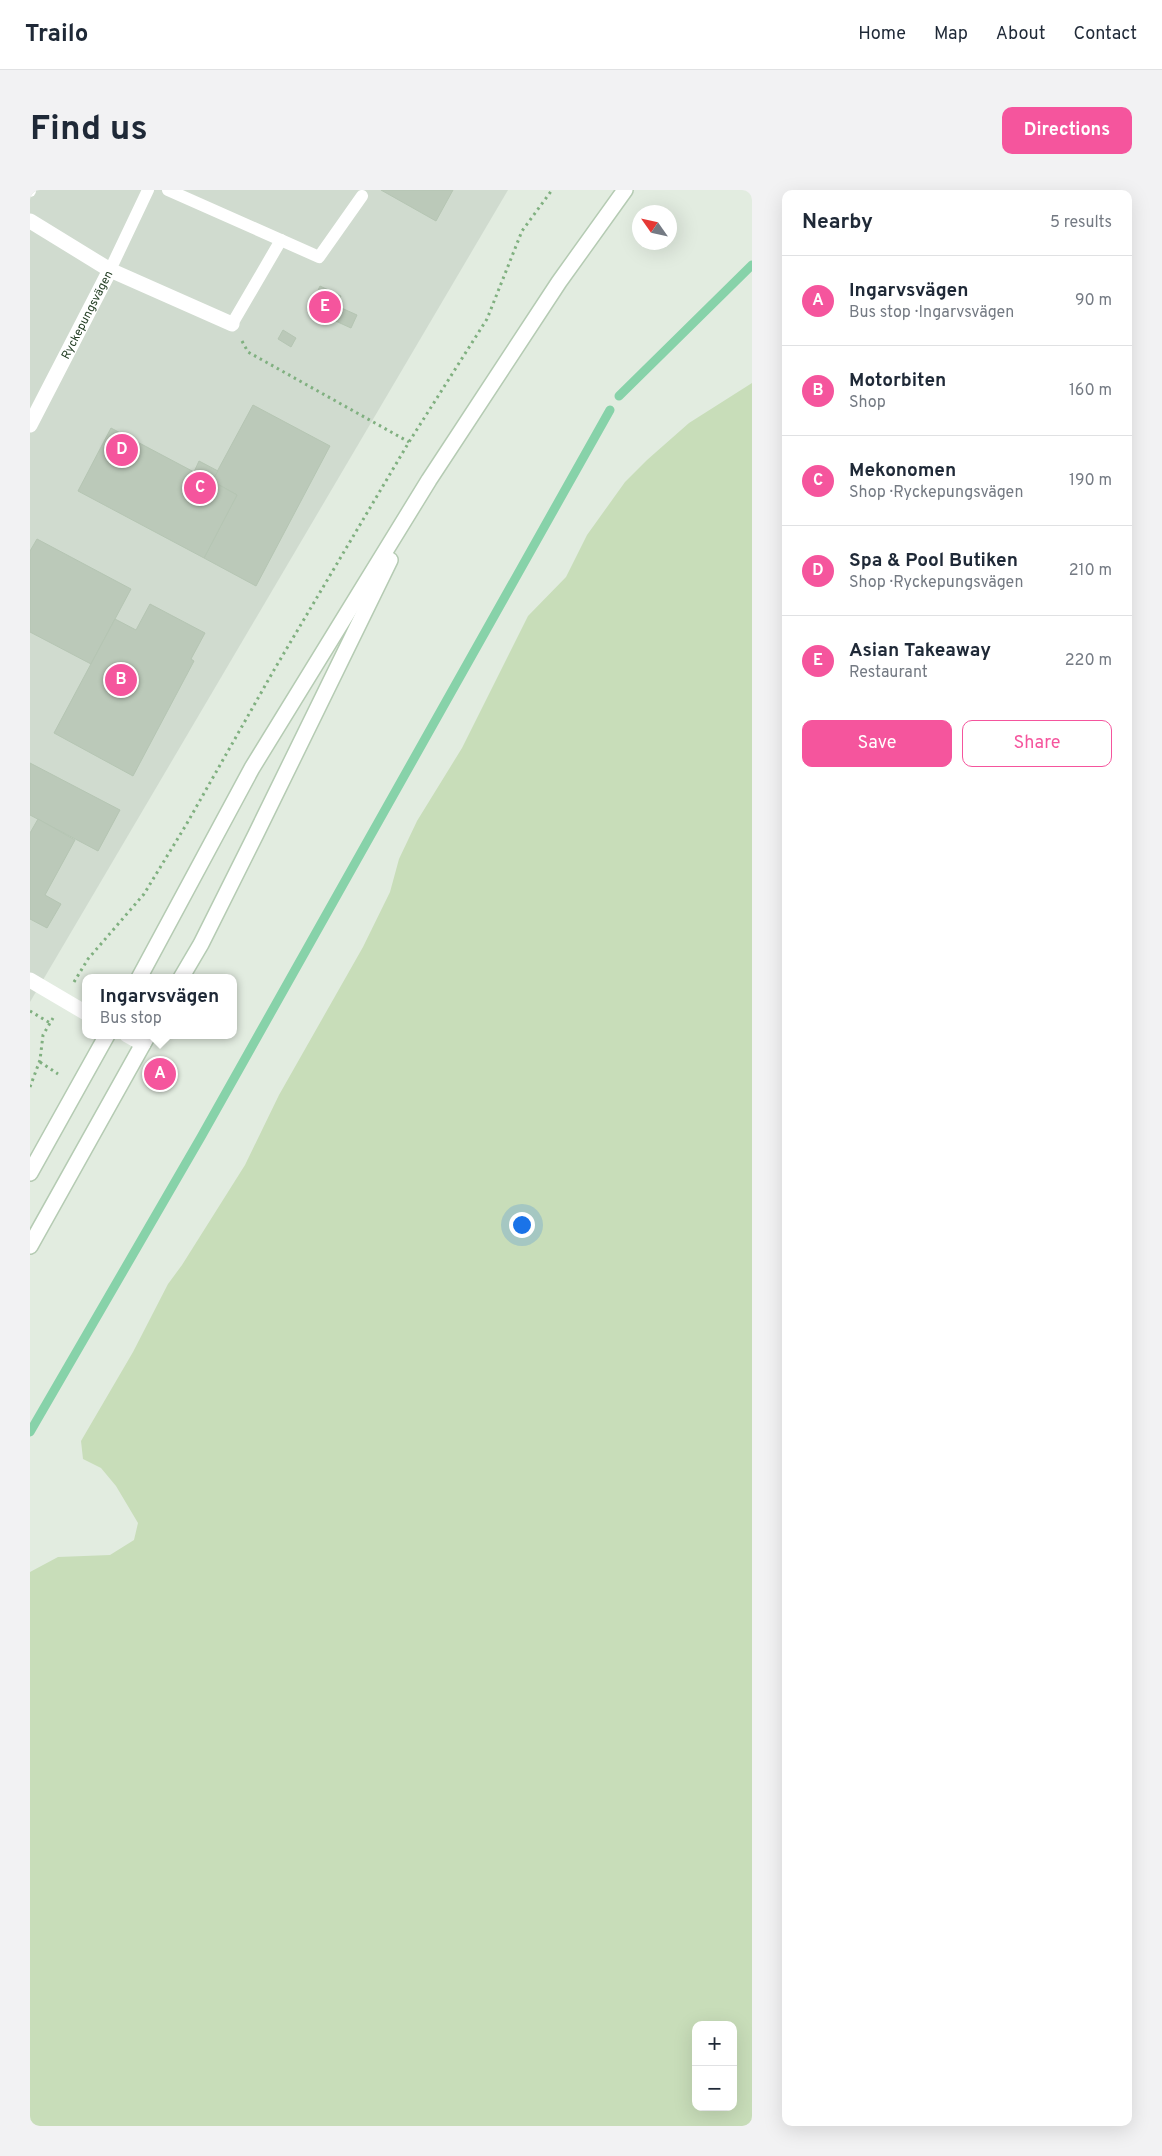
<!DOCTYPE html>
<meta charset="utf-8">
<style>
body{margin:0;font-family:Overpass,sans-serif;background:#f2f2f3;color:#1f2937}
.controls{position:absolute;right:15px;bottom:15px;display:grid;overflow:hidden;border-radius:10px;box-shadow:0 5px 20px #0002}
.controls button{width:45px;height:45px;display:grid;place-items:center;padding:0;border:0;border-bottom:1px solid #e0e1e3;background:#fff;color:#1f2937;font:25px sans-serif}
.compass{position:absolute;left:602px;top:15px;width:45px;height:45px;border-radius:50%;background:#fff;box-shadow:0 5px 20px #0002;rotate:304deg}
.you{position:absolute;left:491px;top:1034px;width:18px;height:18px;margin:-12px;border:4px solid #fff;border-radius:50%;background:#1a73e8;box-shadow:0 0 0 8px #1a73e833}
.badge{display:grid;place-items:center;width:32px;height:32px;border-radius:50%;background:#f5559d;color:#fff;font-size:16px;font-weight:700}
.pin{position:absolute;translate:-50% -50%;border:2px solid #fff;box-shadow:0 1px 5px #0006}
.popup{position:absolute;left:52px;top:784px;width:155px;height:65px;box-sizing:border-box;display:grid;place-content:center;border-radius:10px;background:#fff;filter:drop-shadow(0 1px 4px #0005);font-size:16px;white-space:nowrap;color:#747a83}
.popup b{font-size:19px;color:#1f2937}
.popup::after{content:'';position:absolute;left:50%;top:100%;margin-left:-10px;border:10px solid transparent;border-top-color:#fff}
.list{margin:0;padding:0;list-style:none}
h2{display:flex;justify-content:space-between;align-items:center;height:65px;margin:0;padding:0 20px;font-size:21px}
h2 small{font-size:16px;font-weight:400;color:#747a83}
.list li{display:grid;grid-template-columns:32px 1fr auto;gap:15px;align-items:center;box-sizing:border-box;height:90px;padding:0 20px;border-top:1px solid #e0e1e3}
.list b{display:block;font-size:19px;white-space:nowrap}
.list p{margin:0;font-size:16px;white-space:nowrap;color:#747a83}
.list em{font-size:16px;font-style:normal;color:#747a83}
.actions{display:flex;gap:10px;padding:15px 20px}
.actions a{flex:1;padding:11px 0;border:1px solid #f5559d;border-radius:10px;text-align:center;font-size:18px;color:#f5559d}
.actions .main{background:#f5559d;color:#fff}
.map{position:relative;flex:none;width:722px;height:1936px;overflow:hidden;border-radius:10px}
header{display:flex;align-items:center;gap:30px;box-sizing:border-box;height:70px;padding:0 25px;background:#fff;border-bottom:1px solid #e0e1e3}
header strong{font-size:24px}
nav{display:flex;gap:28px;margin-inline-start:auto;font-size:18px}
.intro{display:flex;align-items:center;justify-content:space-between;box-sizing:border-box;height:120px;padding:0 30px}
h1{margin:0;font-size:35px}
.button{padding:12px 22px;border-radius:10px;background:#f5559d;color:#fff;font-size:18px;font-weight:700}
main{display:flex;gap:30px;padding:0 30px}
aside{flex:1;background:#fff;border-radius:10px;box-shadow:0 5px 20px #0002}
.map>svg:first-child{display:block}
</style>
<header>
<strong>Trailo</strong>
<nav><a>Home</a><a>Map</a><a>About</a><a>Contact</a></nav>
</header>
<div class="intro"><h1>Find us</h1><a class="button">Directions</a></div>
<main>
<div class="map">
<svg width="722" height="1936" viewBox="0 0 722 1936">
<rect width="100%" height="100%" fill="#e2ece0"/>
<!-- built -->
<polygon fill="#d0dbcf" points="0,0 478,0 0,812"/>
<!-- green -->
<path fill="#c8ddb9" fill-rule="evenodd" d="M722,193V1936H0V1382L28,1367L80,1365L104,1350L108,1333L86,1296L71,1278L53,1269L51,1251L103,1162L138,1094L152,1075L215,975L249,905L333,757L360,702L369,669L387,631L432,558L498,426L536,387L557,345L595,292L617,270L659,233ZM666,1835H703V1917H666Z"/>
<g fill="none" stroke-linecap="round" stroke-linejoin="round">
<!-- stream -->
<g stroke="#87d2a9" stroke-width="9">
<polyline points="589,206 722,75"/>
<polyline points="0,1242 171,947 580,220"/>
</g>
</g>
<!-- building -->
<g fill="#bbc9b9" stroke="#b5c5b3">
<polygon points="351,0 423,0 406,31"/>
<polygon points="290,96 311,106 307,116 327,125 321,138 279,119"/>
<polygon points="253,140 266,148 261,157 248,149"/>
<polygon points="223,215 300,256 226,396 174,368 207,305 182,291"/>
<polygon points="81,238 164,282 169,271 188,281 182,291 207,305 174,368 48,301"/>
<polygon points="7,349 101,399 61,474 0,442 0,361"/>
<polygon points="120,414 175,443 161,469 164,471 103,586 24,543 85,429 106,440"/>
<polygon points="0,573 90,620 68,661 0,625"/>
<polygon points="8,629 45,650 15,705 31,714 17,738 0,729 0,643"/>
</g>
<g fill="none" stroke-linecap="round" stroke-linejoin="round">
<!-- secondary casing -->
<g stroke="#b5cbb3" stroke-width="18">
<g id="secondary">
<polyline points="109,788 222,578 399,290 529,92 595,0"/>
<polyline points="151,788 171,754 226,644 360,370"/>
<polyline points="0,983 77,845"/>
<polyline points="0,1056 118,845"/>
</g>
</g>
<!-- path -->
<g stroke="#80b080" stroke-width="3" stroke-dasharray="2.5 4" stroke-linecap="butt">
<polyline points="212,151 218,162 379,252"/>
<polyline points="44,792 58,769 114,704 156,635 244,480 379,252 457,129 492,41 522,0"/>
<polyline points="0,821 20,833"/>
<polyline points="10,872 28,884"/>
<polyline points="0,897 10,870 13,845 23,828"/>
</g>
<!-- service -->
<g stroke="#fff" stroke-width="12">
<polyline points="138,0 289,67 332,6"/>
<polyline points="0,1 0,0"/>
<polyline points="80,80 118,0"/>
<polyline points="202,134 251,50"/>
</g>
<!-- minor -->
<g stroke="#fff" stroke-width="15">
<polyline points="0,31 80,80"/>
<path id="s1" d="M0,235L80,80L202,134"/>
</g>
<!-- tertiary -->
<g stroke="#fff" stroke-width="15">
<polyline points="0,790 56,823"/>
<polyline points="97,845 113,854"/>
</g>
<!-- secondary -->
<use href="#secondary" stroke="#fff" stroke-width="15"/>
</g>
<g text-anchor="middle" stroke-width="4" stroke-linejoin="round" paint-order="stroke">
<!-- street labels -->
<g font-size="12" fill="#213c22" stroke="#f2f8f1">
<text dy="4" stroke="none"><textPath href="#s1" startOffset="124">Ryckepungsvägen</textPath></text>
</g>
</g>
</svg>
<div class="controls">
<button>+</button>
<button>−</button>
</div>
<svg class="compass" viewBox="-18 -18 36 36"><path d="M0-13l5 13h-10z" fill="#e53935"/><path d="M0 13l5-13h-10z" fill="#747a83"/></svg>
<div class="you"></div>
<div class="pin badge" style="left:130px;top:884px">A</div>
<div class="popup"><b>Ingarvsvägen</b>Bus stop</div>
<div class="pin badge" style="left:91px;top:490px">B</div>
<div class="pin badge" style="left:170px;top:298px">C</div>
<div class="pin badge" style="left:92px;top:260px">D</div>
<div class="pin badge" style="left:295px;top:117px">E</div>
</div>
<aside>
<h2>Nearby<small>5 results</small></h2>
<ul class="list">
<li><span class="badge">A</span><div><b>Ingarvsvägen</b><p>Bus stop · Ingarvsvägen</p></div><em>90 m</em></li>
<li><span class="badge">B</span><div><b>Motorbiten</b><p>Shop</p></div><em>160 m</em></li>
<li><span class="badge">C</span><div><b>Mekonomen</b><p>Shop · Ryckepungsvägen</p></div><em>190 m</em></li>
<li><span class="badge">D</span><div><b>Spa &amp; Pool Butiken</b><p>Shop · Ryckepungsvägen</p></div><em>210 m</em></li>
<li><span class="badge">E</span><div><b>Asian Takeaway</b><p>Restaurant</p></div><em>220 m</em></li>
</ul>
<div class="actions"><a class="main">Save</a><a>Share</a></div>
</aside>
</main>
